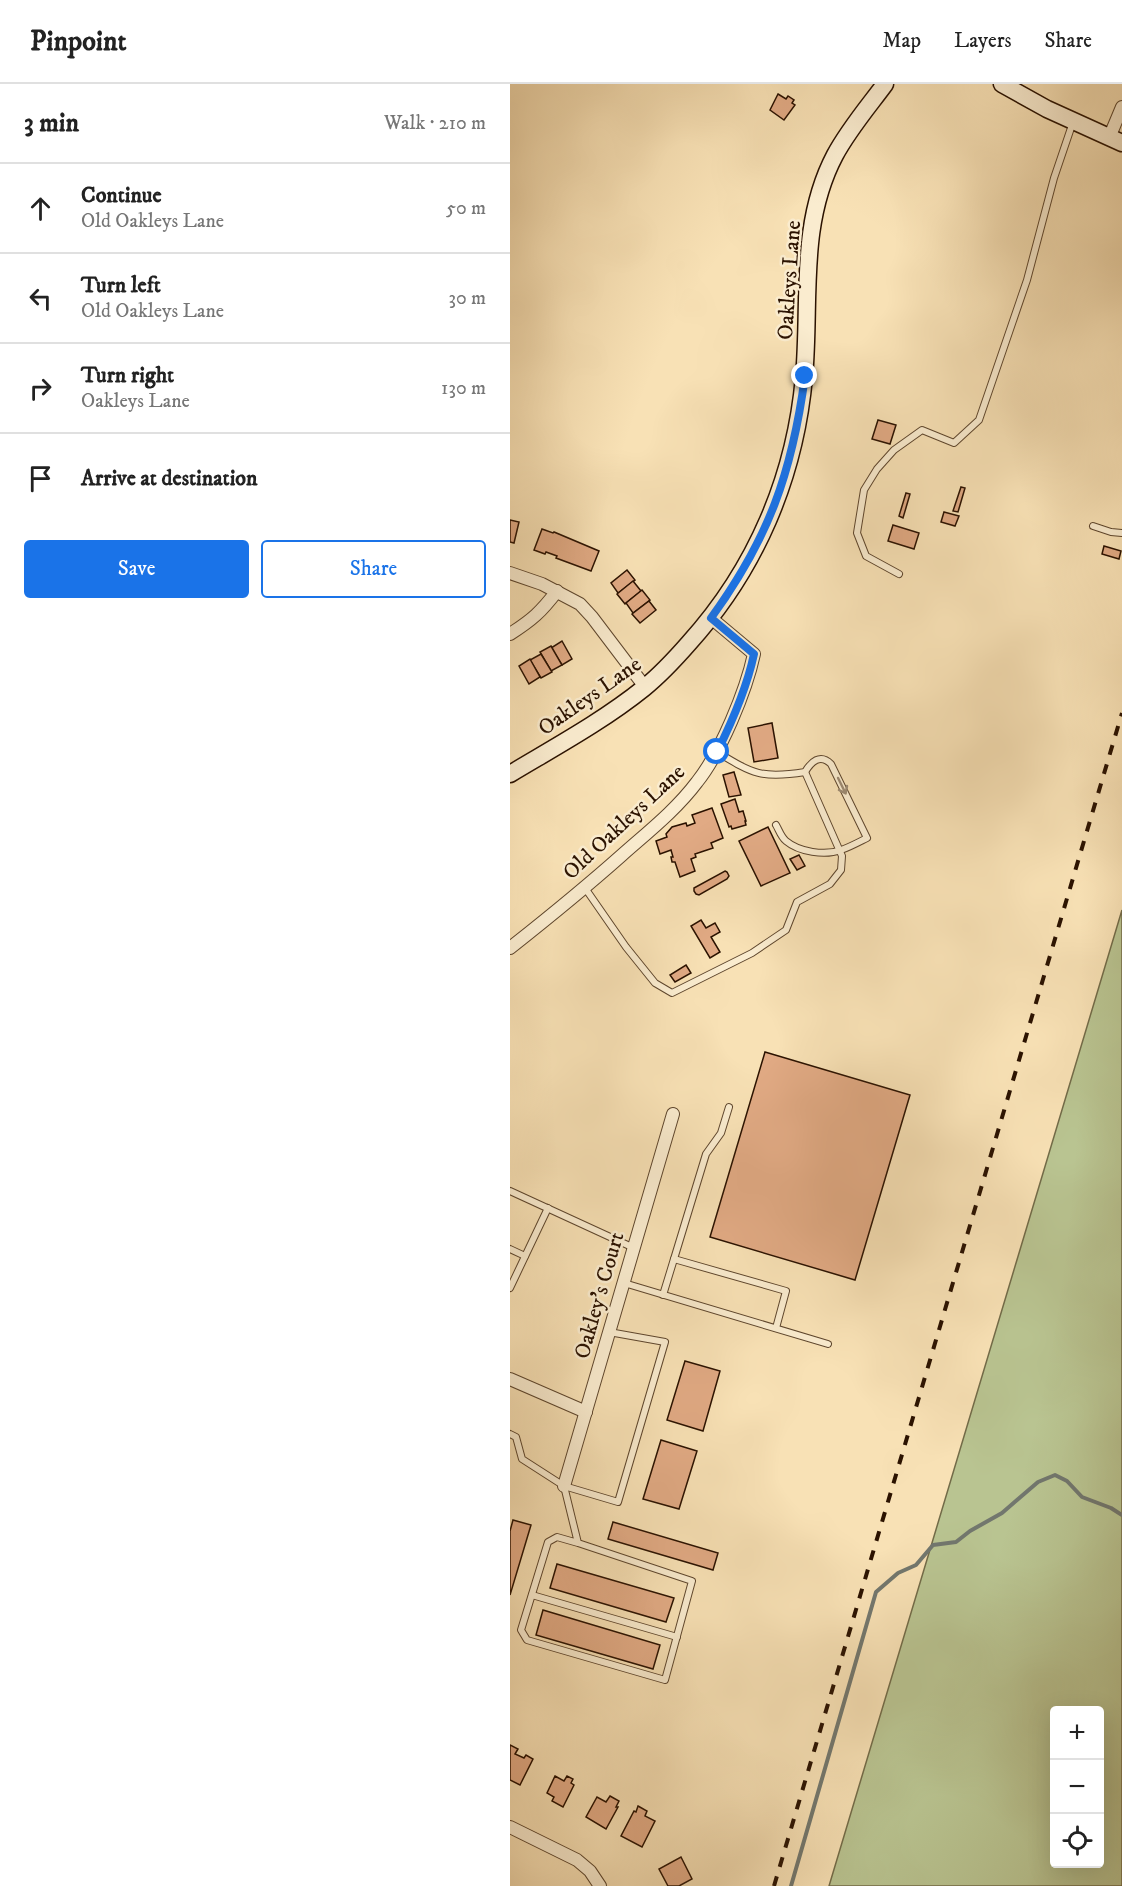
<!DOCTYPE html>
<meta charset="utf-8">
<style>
body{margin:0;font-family:"IM FELL DW Pica",serif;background:#f2f2f2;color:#222}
.controls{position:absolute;right:18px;bottom:18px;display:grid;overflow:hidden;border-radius:6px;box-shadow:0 6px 24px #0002}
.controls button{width:54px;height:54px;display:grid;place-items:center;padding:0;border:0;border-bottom:2px solid #e0e0e0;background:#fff;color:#222;font:30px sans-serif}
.stop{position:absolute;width:18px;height:18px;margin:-14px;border:4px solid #1a73e8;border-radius:50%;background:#fff}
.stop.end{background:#1a73e8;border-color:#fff;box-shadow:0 2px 6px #0008}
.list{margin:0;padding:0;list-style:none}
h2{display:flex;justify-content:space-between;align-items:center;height:78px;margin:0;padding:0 24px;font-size:26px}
h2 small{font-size:20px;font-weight:400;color:#767676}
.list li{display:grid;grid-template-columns:39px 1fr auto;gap:18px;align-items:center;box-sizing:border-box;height:90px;padding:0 24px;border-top:2px solid #e0e0e0}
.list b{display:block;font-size:22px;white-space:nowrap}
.list p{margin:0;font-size:20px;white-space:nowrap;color:#767676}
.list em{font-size:20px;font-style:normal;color:#767676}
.actions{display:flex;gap:12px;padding:18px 24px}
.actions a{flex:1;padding:14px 0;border:2px solid #1a73e8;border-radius:6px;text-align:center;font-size:21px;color:#1a73e8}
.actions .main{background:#1a73e8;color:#fff}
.icon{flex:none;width:33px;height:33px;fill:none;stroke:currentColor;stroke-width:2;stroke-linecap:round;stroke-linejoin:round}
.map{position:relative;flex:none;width:612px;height:1802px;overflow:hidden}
header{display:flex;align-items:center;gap:36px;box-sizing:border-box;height:84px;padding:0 30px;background:#fff;border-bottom:2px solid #e0e0e0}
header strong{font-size:28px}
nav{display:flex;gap:33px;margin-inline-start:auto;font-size:21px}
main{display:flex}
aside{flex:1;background:#fff}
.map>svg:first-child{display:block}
</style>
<header>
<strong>Pinpoint</strong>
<nav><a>Map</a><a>Layers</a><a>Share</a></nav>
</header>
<main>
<aside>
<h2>3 min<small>Walk · 210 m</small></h2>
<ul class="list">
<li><svg class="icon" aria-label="ahead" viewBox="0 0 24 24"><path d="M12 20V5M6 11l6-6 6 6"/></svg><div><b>Continue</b><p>Old Oakleys Lane</p></div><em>50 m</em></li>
<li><svg class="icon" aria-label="left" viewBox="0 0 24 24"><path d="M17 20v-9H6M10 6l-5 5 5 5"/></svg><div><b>Turn left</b><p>Old Oakleys Lane</p></div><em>30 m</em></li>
<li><svg class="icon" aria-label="right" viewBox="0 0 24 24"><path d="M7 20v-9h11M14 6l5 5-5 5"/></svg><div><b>Turn right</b><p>Oakleys Lane</p></div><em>130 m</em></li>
<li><svg class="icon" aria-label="arrive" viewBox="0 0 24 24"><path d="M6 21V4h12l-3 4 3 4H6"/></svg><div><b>Arrive at destination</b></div></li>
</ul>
<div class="actions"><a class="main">Save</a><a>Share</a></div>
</aside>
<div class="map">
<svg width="612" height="1802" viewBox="0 0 612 1802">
<rect width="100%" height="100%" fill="#f8e1b5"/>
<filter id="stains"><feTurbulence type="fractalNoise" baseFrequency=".00333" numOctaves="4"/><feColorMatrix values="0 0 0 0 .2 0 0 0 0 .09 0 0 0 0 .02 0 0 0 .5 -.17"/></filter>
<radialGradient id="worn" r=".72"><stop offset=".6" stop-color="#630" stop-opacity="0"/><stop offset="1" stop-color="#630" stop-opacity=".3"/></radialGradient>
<!-- green -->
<path fill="#b9c491" stroke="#726b48" stroke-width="1.5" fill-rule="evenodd" d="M612,826V1802H319ZM544,1626H590V1780H544Z"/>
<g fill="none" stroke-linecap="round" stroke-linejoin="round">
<!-- stream -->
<polyline stroke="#72776e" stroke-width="4" points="281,1802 366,1508 388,1489 406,1481 423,1461 446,1458 460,1447 492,1429 528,1398 545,1391 557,1397 572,1413 601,1424 612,1431"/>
</g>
<!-- building -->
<g fill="#e1aa84" stroke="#2b1200" stroke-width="1.5">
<polygon points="268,10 276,15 278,12 284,16 282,19 285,21 274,36 260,26"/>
<polygon points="368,336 386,341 380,360 362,355"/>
<polygon points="451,403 455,404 448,428 443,427"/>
<polygon points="396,409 400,410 393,434 389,432"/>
<polygon points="434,428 449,432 445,442 431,438"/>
<polygon points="0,436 9,438 4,459 0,458"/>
<polygon points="383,441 409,449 404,465 378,457"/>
<polygon points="32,445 43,449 44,448 89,467 81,487 46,474 47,472 36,468 35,470 24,466"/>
<polygon points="594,462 611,467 609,475 592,470"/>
<polygon points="117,486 125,496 108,509 101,499"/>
<polygon points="123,497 131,507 115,520 107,510"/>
<polygon points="132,506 140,516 123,529 116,519"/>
<polygon points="139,517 146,526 130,539 122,530"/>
<polygon points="52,557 62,575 52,581 41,564"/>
<polygon points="41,562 52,581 41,587 30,568"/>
<polygon points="31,570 42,588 31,594 20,576"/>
<polygon points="20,575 30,593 19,600 9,582"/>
<polygon points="262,639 268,674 244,678 238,644"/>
<polygon points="224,688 231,711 219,713 213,691"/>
<polygon points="225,715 229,728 233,727 236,737 235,737 236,741 222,745 221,742 219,743 211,720"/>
<polygon points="202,724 213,754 201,759 203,764 185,770 186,773 181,775 185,787 170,793 165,778 162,778 161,773 163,773 161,766 150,770 146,757 157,753 156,750 162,743 176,739 177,742 185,739 182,731"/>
<polygon points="258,743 280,789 251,802 229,757"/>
<polygon points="289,771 295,782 287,786 280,775"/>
<polygon points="215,787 217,788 219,792 217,795 189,811 186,810 184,807 184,804"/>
<polygon points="191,836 196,844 205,839 210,848 201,853 210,868 200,874 181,842"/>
<polygon points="176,881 181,889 165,898 160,891"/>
<polygon points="255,968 400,1011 345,1196 200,1153"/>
<polygon points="175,1277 210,1287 193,1347 157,1336"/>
<polygon points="151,1356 187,1367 169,1425 133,1415"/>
<polygon points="3,1436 21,1441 0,1511 0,1447"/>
<polygon points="103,1438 208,1469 203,1486 98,1455"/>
<polygon points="47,1480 164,1514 156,1538 40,1504"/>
<polygon points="33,1526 150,1561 143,1585 26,1551"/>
<polygon points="0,1661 8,1665 5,1670 14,1674 16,1671 23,1675 10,1701 0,1696"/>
<polygon points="45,1692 54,1697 57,1692 63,1695 61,1699 64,1701 53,1723 42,1717 44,1713 37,1709"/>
<polygon points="100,1712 109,1717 106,1723 108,1723 96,1745 76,1733 87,1713 96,1718"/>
<polygon points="128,1722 137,1727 135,1732 145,1737 132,1763 111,1752 124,1727 126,1728"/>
<polygon points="171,1773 182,1795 169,1802 158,1802 149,1785"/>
</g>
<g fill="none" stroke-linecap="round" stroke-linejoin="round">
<!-- lane casing -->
<g stroke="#5e462d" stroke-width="8">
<g id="lane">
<polyline points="583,442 601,448 612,449"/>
<polyline points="389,490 356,472 347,449 354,406 367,385 384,366 412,346 444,359 469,336 517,196 544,94 563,38"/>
<path d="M207,668C243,690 252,695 295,688C301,678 310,669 321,680L357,754C349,758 340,763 331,766C315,772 289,768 276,757C271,753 269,746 266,741"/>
<polyline points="75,804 116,863 145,899 162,909 242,869 276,846 287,818 320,800 331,786 332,772 295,688"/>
<polyline points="219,1023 211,1049 196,1070 164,1175 276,1207 266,1244"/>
<polyline points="0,1107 124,1164"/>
<polyline points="0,1165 15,1172"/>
<polyline points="114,1199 318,1260"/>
<polyline points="0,1204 38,1124"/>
<polyline points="153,1211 164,1175"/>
<polyline points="0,1350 6,1353 12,1375 54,1402 108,1418 155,1258 99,1248"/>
<polyline points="54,1402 68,1459 182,1497 155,1596 17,1556 11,1546 38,1458 47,1453 68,1459"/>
<polyline points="22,1511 167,1553"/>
</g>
</g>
<!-- street casing -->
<g stroke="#5e462d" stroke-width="14">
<g id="street">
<polyline points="599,54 612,23"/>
<polyline points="0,489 32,500 70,520 82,533 135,603"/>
<path d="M0,550C22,536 31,528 47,507"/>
<path d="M0,864C38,834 76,803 112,771C138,748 166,726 187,698C211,668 236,607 244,570L201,534"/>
<polyline points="0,1295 76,1328"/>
<polyline points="54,1402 163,1030"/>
<polyline points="0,1743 67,1776 80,1787 90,1802"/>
</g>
</g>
<!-- secondary casing -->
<g stroke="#2b1200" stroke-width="19">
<g id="secondary">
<polyline points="492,0 537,25 612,59"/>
<path d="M0,690C45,663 93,637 134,604C150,591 165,575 179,559C246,485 285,393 294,293C301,218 288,141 325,71C339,45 358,23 375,0"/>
</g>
</g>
<!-- lane -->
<use href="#lane" stroke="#faeccf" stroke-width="6"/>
<!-- street -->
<use href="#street" stroke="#faeccf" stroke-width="12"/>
<!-- secondary -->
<use href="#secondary" stroke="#faeccf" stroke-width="16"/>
<!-- rail -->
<polyline stroke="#2b1200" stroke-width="4" stroke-dasharray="10 10" stroke-linecap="butt" points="264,1802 612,629"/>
</g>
<!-- one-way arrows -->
<defs><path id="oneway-shaft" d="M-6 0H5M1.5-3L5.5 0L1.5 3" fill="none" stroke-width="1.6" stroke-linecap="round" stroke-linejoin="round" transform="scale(1.5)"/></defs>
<use stroke="#9d8a72" href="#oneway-shaft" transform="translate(332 702) rotate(64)"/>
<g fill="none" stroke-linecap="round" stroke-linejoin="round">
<!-- route -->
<path stroke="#1a73e8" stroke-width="8" d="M207,668C222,638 237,603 244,570L201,534C259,454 282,389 295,292"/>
</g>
<g text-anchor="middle" stroke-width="5" stroke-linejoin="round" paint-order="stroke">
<!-- street labels -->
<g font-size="22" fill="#2b1200" stroke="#faeccf">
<text transform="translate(278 196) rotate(-86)" y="8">Oakleys Lane</text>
<text transform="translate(79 611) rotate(-35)" y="8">Oakleys Lane</text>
<text transform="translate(113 737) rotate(-43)" y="8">Old Oakleys Lane</text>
<text transform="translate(88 1211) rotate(-74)" y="8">Oakley's Court</text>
</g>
</g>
<rect width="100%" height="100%" filter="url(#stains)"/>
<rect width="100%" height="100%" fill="url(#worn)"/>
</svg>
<div class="controls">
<button>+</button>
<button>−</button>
<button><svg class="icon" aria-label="locate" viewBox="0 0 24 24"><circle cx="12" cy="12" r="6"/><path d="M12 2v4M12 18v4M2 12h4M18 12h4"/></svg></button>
</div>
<div class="stop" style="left:207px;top:668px"></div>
<div class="stop end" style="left:295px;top:292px"></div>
</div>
</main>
